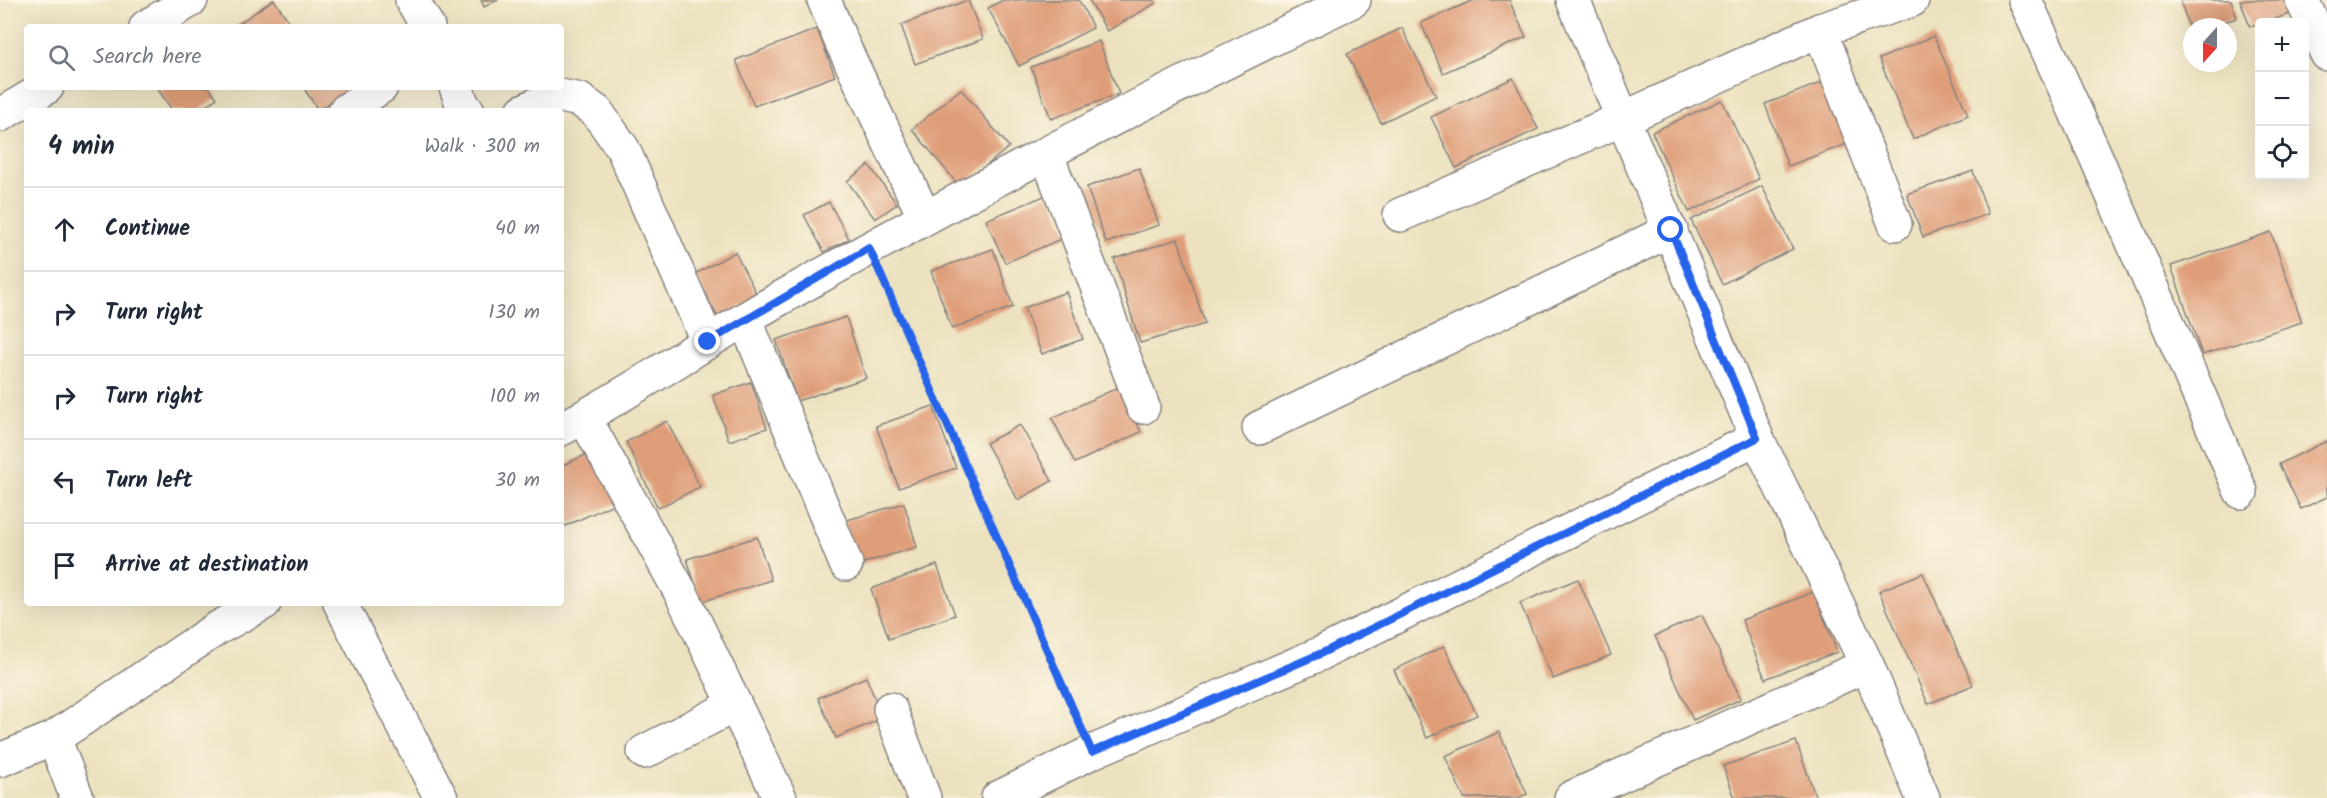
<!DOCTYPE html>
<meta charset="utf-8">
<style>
body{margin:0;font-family:Kalam,sans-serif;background:#f2f2f3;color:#1f2937}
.controls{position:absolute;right:18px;top:18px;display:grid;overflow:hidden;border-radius:6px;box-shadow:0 6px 24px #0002}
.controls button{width:54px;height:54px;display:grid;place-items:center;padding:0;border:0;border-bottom:2px solid #e0e1e3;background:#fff;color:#1f2937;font:30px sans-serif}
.compass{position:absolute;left:2183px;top:18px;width:54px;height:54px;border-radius:50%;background:#fff;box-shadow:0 6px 24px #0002;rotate:201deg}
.stop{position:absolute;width:18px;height:18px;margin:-14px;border:4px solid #2563eb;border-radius:50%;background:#fff}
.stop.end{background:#2563eb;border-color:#fff;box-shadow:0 2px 6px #0008}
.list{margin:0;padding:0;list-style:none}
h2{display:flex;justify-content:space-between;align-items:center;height:78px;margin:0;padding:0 24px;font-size:26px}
h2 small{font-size:20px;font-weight:400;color:#747a83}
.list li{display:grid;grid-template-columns:39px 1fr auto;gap:18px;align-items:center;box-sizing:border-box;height:84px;padding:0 24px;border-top:2px solid #e0e1e3}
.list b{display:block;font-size:22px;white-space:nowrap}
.list em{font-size:20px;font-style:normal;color:#747a83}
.icon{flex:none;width:33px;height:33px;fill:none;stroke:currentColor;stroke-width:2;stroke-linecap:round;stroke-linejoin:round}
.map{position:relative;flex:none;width:2327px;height:798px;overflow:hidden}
.search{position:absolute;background:#fff;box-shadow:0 6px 24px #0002;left:24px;top:24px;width:540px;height:66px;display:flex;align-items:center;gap:15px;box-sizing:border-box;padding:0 21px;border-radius:6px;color:#747a83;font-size:22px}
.panel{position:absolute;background:#fff;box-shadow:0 6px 24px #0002;left:24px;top:108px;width:540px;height:498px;border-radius:6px}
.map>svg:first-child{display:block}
</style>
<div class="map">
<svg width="2327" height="798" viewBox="0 0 2327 798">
<rect width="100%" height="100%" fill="#fcf5e5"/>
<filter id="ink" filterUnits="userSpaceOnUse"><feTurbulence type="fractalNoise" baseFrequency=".0167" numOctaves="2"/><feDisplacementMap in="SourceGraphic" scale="12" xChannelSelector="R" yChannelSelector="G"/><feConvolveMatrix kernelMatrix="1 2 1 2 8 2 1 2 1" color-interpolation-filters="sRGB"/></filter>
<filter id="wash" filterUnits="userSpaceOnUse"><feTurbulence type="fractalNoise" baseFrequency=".008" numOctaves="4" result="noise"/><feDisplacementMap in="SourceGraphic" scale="24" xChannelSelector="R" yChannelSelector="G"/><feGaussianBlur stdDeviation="1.35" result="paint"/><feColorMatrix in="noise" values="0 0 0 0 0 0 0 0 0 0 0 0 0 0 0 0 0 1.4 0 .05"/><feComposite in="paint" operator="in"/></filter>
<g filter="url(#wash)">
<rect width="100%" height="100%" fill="#ece2c0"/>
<g id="blocks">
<!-- building -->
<g fill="#df9e79">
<polygon points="274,0 293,27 234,27 273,0"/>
<polygon points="481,0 498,0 484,7"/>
<polygon points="968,0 983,39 915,64 901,25"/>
<polygon points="1003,0 1079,0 1093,28 1019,66 988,8"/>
<polygon points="1089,0 1154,0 1156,3 1107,31"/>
<polygon points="1474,0 1509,0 1526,37 1443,73 1421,23"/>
<polygon points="2180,0 2231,0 2237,18 2208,27 2192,27 2192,36"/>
<polygon points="2240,0 2288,0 2293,13 2250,27"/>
<polygon points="1402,28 1436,96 1381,123 1347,54"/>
<polygon points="817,29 835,76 754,106 736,60"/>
<polygon points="1934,36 1968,115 1913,139 1879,59"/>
<polygon points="1099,41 1119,94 1051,119 1031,67"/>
<polygon points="1513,78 1538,129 1456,168 1431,117"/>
<polygon points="1831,79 1855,141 1788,166 1765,104"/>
<polygon points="156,87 209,87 217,98 198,111 173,111"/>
<polygon points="303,87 356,87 318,110"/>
<polygon points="961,89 1009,147 960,187 912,129"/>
<polygon points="1722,100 1759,179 1689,212 1652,132"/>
<polygon points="869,165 897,204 875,219 847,181"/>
<polygon points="1139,168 1159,225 1106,243 1087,187"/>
<polygon points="1973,171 1988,214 1923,237 1907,194"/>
<polygon points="1762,186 1793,249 1722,284 1691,220"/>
<polygon points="1049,194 1068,236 1005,263 986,220"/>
<polygon points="829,202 849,239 824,252 804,215"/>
<polygon points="2271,232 2302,322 2202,355 2171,266"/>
<polygon points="1178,239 1205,324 1140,343 1114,259"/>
<polygon points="993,249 1013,307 952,329 931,271"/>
<polygon points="735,252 758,297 718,318 695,274"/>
<polygon points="1066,292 1083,339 1042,354 1024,308"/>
<polygon points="846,317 866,378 797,401 776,340"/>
<polygon points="751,382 767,428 729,441 713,395"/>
<polygon points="1119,387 1141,432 1075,463 1052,418"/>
<polygon points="933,406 956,468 899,488 876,426"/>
<polygon points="667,421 700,487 658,508 626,442"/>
<polygon points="1020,425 1052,481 1018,500 986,443"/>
<polygon points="2327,441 2327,497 2301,509 2279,464"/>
<polygon points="594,451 618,502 561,528 561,466"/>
<polygon points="904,503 917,547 857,565 844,521"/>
<polygon points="757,537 771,580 701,602 687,559"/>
<polygon points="937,565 955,615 889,639 871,589"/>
<polygon points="1923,573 1973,685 1928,704 1879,591"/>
<polygon points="1578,579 1611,655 1553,679 1520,603"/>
<polygon points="1814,592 1837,652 1765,679 1742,620"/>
<polygon points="1702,615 1741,699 1693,720 1655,636"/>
<polygon points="1444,646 1477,715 1427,738 1394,670"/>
<polygon points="866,677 883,718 836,738 818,698"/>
<polygon points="1499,732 1527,794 1518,798 1464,798 1445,756"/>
<polygon points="1796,741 1816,798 1735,798 1723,766"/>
</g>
</g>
</g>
<g filter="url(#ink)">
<use href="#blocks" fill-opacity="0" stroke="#87827e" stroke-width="1.5"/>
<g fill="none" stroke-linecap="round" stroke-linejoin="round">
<!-- street casing -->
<g stroke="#87827e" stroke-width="36">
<g id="street">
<polyline points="412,0 428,27"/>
<polyline points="824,0 841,41 925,218"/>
<polyline points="1573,0 1757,438 1867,665 1923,798"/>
<polyline points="2025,0 2096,157 2241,492"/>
<polyline points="2302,0 2327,54"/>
<polyline points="146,27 191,0"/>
<polyline points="1820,30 1895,224"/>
<polyline points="456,87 463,106 468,111"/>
<polyline points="345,111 381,87"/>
<polyline points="523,111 556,95 580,100 597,112 623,149 708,342"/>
<polyline points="0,115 47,87"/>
<polyline points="1047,155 1143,407"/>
<polyline points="1400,215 1622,119 1820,30 1912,0"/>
<polyline points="745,319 846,564"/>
<polyline points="584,417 682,595 780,798"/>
<polyline points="1259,428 1671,230"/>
<path d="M561,429C636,390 705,341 779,299C967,193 1159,92 1354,0"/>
<polyline points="340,603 441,798"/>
<polyline points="890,709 924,798"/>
<polyline points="54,738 77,798"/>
<polyline points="644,752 735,705"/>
<polyline points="0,760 54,738 216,629 264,603"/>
<polyline points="998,798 1092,752 1322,653 1757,438"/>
<polyline points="1571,798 1867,665"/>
</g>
</g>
<!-- path -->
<polyline stroke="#87827e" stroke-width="4" stroke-dasharray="1.5 4.5" stroke-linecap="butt" points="884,281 1078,722"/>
<!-- street -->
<use href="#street" stroke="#fff" stroke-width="33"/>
</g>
</g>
<g fill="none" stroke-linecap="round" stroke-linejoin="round" filter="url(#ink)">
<!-- route -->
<polyline stroke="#2563eb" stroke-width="8" points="708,342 869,248 1092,752 1322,653 1757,438 1671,230"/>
</g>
</svg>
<div class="controls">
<button>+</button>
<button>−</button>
<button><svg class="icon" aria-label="locate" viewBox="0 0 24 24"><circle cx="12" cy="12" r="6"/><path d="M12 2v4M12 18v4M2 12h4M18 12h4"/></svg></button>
</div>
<svg class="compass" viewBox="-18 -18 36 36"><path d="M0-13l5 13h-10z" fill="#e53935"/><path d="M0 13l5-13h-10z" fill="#747a83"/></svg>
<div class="stop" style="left:1671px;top:230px"></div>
<div class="stop end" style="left:708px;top:342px"></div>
<div class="search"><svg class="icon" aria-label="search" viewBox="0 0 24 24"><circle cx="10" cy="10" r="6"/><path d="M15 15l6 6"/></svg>Search here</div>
<section class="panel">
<h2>4 min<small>Walk · 300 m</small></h2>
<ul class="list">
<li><svg class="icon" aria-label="ahead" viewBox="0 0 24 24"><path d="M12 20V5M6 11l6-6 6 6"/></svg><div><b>Continue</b></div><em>40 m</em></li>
<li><svg class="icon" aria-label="right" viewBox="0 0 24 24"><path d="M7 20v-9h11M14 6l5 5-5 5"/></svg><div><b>Turn right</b></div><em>130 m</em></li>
<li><svg class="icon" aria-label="right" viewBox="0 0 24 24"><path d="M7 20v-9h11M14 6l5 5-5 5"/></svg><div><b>Turn right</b></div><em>100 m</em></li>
<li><svg class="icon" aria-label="left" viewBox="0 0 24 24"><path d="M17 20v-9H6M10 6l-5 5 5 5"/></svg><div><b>Turn left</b></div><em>30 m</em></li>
<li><svg class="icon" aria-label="arrive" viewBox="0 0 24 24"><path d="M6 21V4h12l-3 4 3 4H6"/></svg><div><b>Arrive at destination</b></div></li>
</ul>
</section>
</div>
